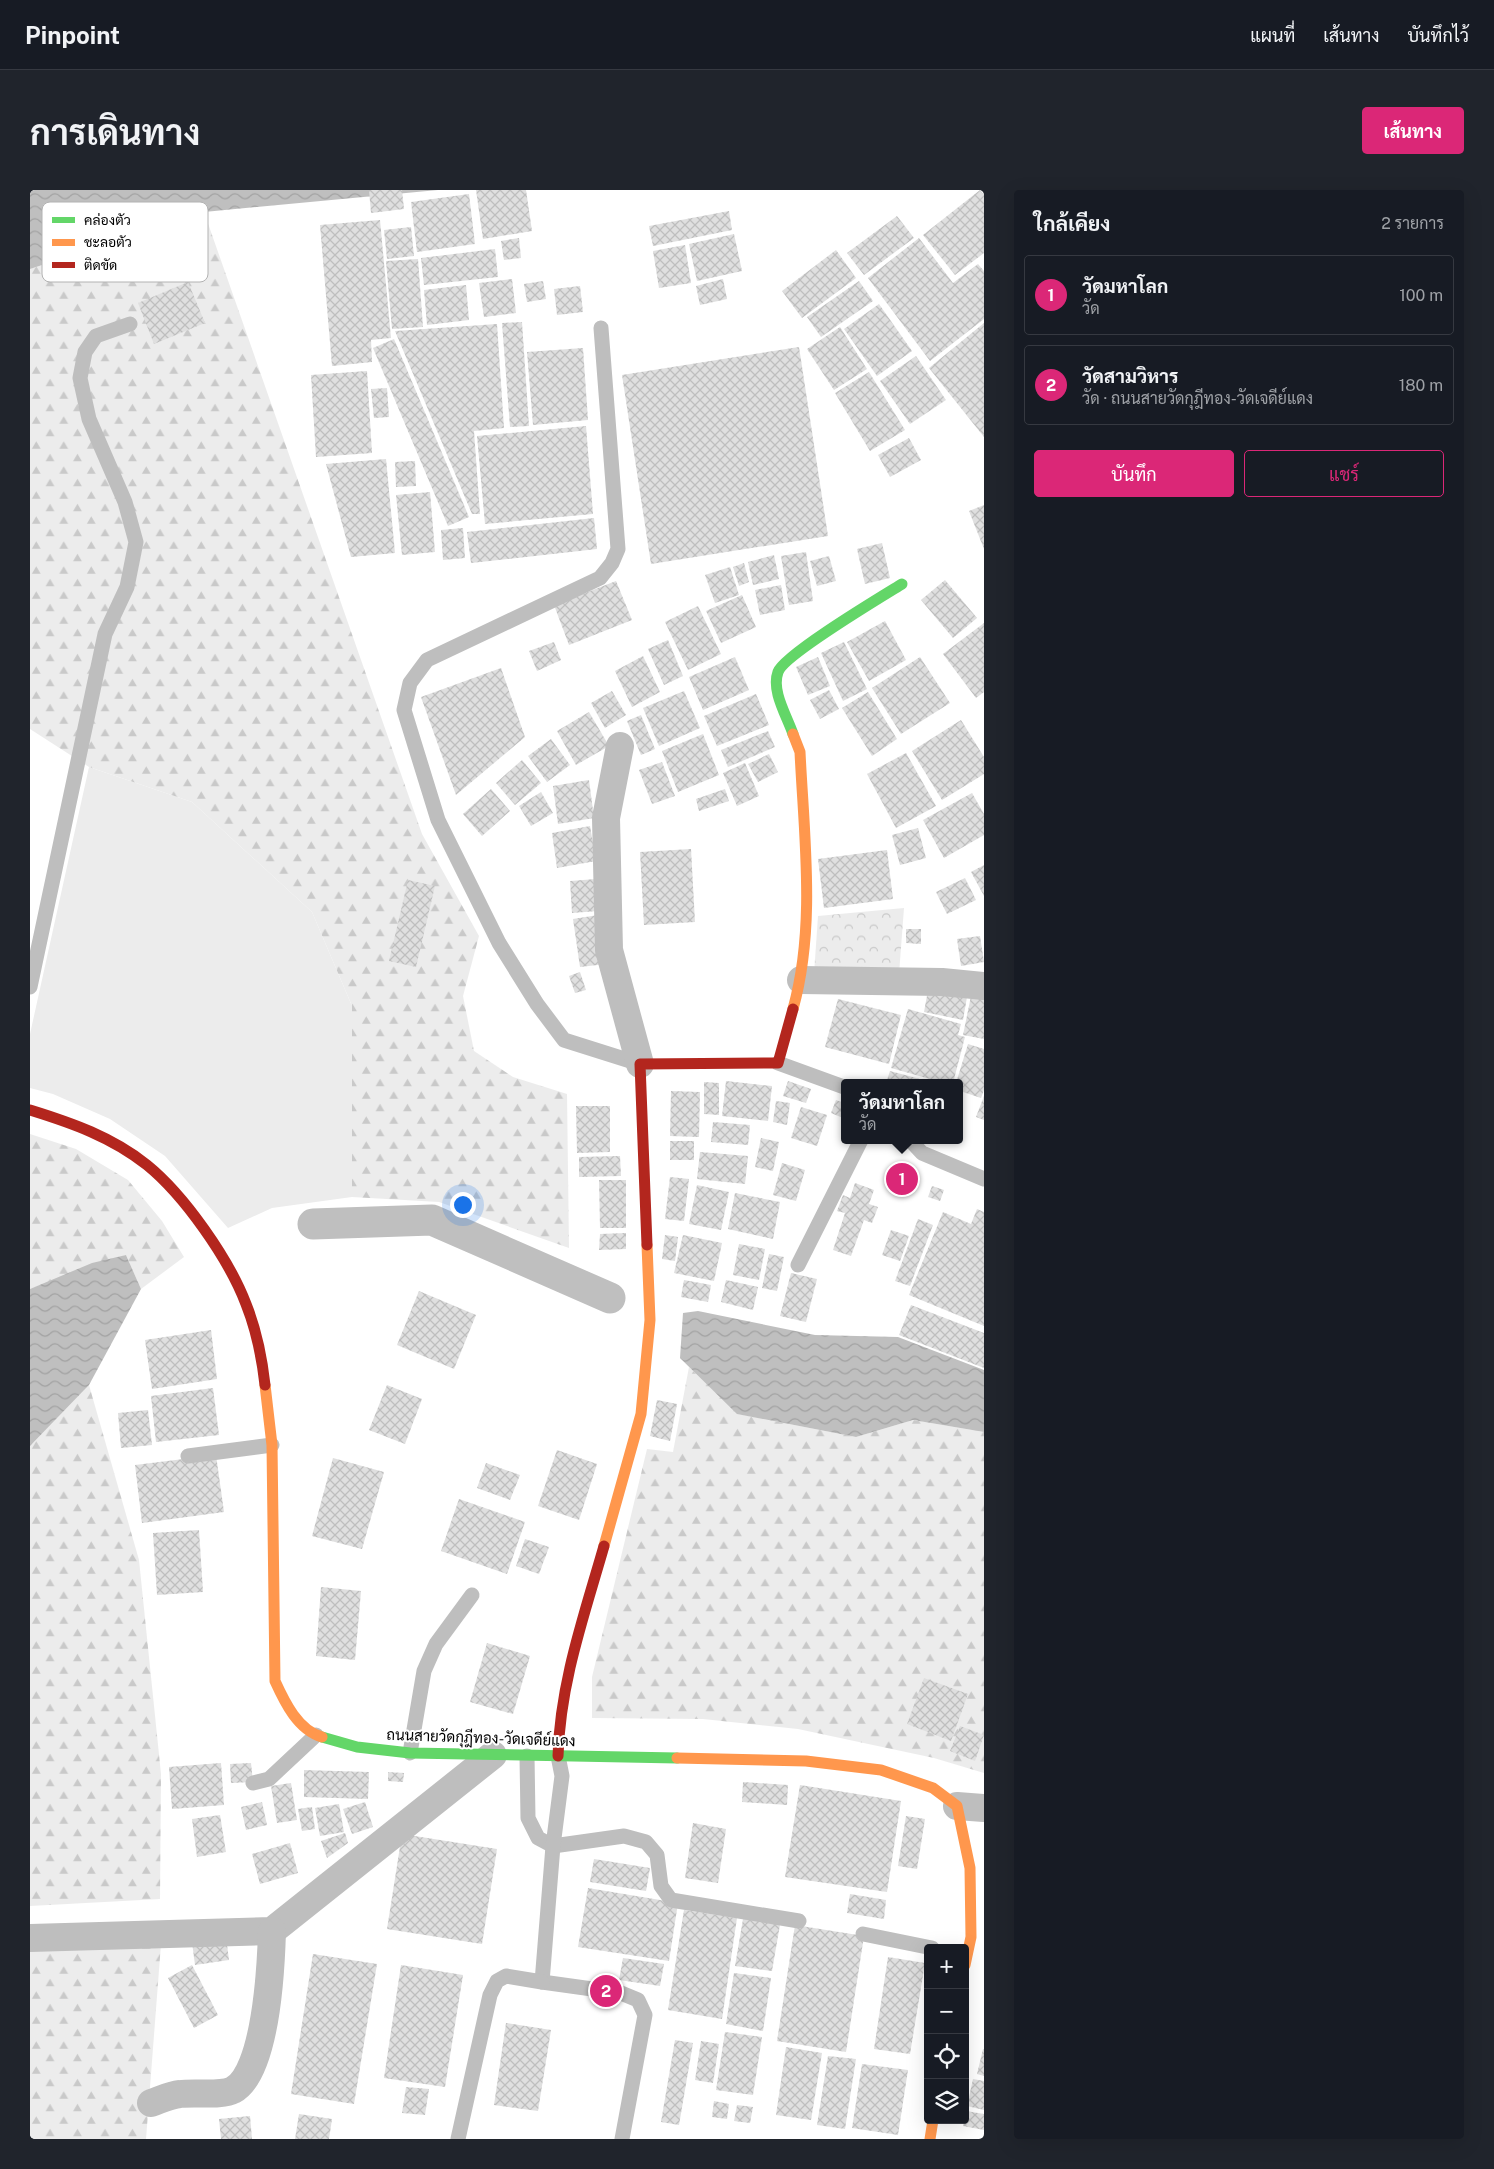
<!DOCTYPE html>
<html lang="th">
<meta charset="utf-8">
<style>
body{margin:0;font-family:"Public Sans",Sarabun,sans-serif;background:#20242c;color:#f1f3f6}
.controls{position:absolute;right:15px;bottom:15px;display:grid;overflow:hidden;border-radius:5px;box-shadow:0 5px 20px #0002}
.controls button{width:45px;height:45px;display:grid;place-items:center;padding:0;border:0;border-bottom:1px solid #363941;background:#171b24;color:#f1f3f6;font:25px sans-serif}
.you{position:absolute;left:432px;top:1014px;width:18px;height:18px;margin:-12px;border:4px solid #fff;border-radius:50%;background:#1a73e8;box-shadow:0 0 0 8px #1a73e833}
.badge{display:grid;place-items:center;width:32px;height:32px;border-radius:50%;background:#db2777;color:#fff;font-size:16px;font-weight:700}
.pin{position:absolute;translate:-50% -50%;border:2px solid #fff;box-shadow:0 1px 5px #0006}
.popup{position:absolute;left:811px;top:889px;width:122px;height:65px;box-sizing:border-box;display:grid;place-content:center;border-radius:5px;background:#171b24;filter:drop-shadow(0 1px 4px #0005);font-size:16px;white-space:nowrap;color:#9ea1a6}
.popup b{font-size:19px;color:#f1f3f6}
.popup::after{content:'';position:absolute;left:50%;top:100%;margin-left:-10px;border:10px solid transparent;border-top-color:#171b24}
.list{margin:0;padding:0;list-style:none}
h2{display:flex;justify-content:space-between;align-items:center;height:65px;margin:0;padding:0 20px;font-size:21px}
h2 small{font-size:16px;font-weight:400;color:#9ea1a6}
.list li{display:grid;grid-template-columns:32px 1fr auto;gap:15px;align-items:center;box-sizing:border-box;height:80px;margin:0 10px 10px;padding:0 10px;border:1px solid #363941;border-radius:5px}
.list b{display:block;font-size:19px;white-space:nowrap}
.list p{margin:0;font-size:16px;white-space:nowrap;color:#9ea1a6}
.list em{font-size:16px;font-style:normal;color:#9ea1a6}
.actions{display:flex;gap:10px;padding:15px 20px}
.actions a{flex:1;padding:11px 0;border:1px solid #db2777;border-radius:5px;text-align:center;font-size:18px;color:#db2777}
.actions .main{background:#db2777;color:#fff}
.icon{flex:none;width:28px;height:28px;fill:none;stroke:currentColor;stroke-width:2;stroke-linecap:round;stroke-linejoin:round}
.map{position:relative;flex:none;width:954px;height:1949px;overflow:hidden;border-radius:5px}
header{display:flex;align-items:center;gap:30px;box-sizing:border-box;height:70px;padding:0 25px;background:#171b24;border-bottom:1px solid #363941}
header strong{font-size:24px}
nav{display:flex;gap:28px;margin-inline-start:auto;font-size:18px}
.intro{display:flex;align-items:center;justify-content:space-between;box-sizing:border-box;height:120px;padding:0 30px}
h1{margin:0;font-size:35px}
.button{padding:12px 22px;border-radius:5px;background:#db2777;color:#fff;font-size:18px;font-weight:700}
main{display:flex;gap:30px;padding:0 30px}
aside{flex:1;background:#171b24;border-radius:5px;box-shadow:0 5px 20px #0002}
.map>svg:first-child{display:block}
</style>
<header>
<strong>Pinpoint</strong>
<nav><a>แผนที่</a><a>เส้นทาง</a><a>บันทึกไว้</a></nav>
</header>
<div class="intro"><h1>การเดินทาง</h1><a class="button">เส้นทาง</a></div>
<main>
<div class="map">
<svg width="954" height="1949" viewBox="0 0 954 1949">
<defs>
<pattern id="forest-firs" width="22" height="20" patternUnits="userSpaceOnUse" patternTransform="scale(1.25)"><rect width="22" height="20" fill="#ececec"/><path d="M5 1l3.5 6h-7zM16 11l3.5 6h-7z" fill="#c9c9c9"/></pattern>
<pattern id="park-crowns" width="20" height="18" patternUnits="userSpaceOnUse" patternTransform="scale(1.25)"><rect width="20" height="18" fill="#ececec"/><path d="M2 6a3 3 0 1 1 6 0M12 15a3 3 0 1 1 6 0" fill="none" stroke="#c9c9c9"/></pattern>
<pattern id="water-waves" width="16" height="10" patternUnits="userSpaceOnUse" patternTransform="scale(1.25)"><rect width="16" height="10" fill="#bfbfbf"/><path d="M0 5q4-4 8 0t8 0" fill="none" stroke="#a2a2a2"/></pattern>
<pattern id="building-cross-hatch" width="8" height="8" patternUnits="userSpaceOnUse" patternTransform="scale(1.25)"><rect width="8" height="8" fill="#dfdfdf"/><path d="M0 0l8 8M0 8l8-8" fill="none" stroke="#bebebe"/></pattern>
</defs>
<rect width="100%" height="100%" fill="#fff"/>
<!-- grass -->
<polygon fill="#ececec" points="59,577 162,612 282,722 322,816 322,1007 242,1018 198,1038 135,966 80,929 23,904 0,898 0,844"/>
<!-- forest -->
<g fill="url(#forest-firs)">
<polygon points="174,22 392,644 449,746 433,806 444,861 483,887 537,904 539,1058 409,1012 322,1007 322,816 282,722 162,612 59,577 0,539 0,79"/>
<polygon points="0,944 46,959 98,990 132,1031 154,1067 111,1099 96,1065 0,1099"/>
<polygon points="659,1177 708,1224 826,1247 883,1230 954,1242 954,1583 904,1568 768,1539 673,1529 562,1528 562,1487 617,1259 643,1262"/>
<polygon points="59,1195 109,1370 131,1584 130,1709 0,1716 0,1256"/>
<polygon points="131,1754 116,1949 0,1949 0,1757"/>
</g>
<!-- park -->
<polygon fill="url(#park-crowns)" points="874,718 869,784 784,784 788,726"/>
<!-- water -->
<g fill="url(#water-waves)">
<polygon points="0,0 408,0 174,22 0,79"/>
<polygon points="96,1065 111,1099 59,1195 0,1256 0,1099 62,1073"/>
<polygon points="668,1121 785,1145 868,1147 954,1180 954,1242 883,1230 826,1247 707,1224 650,1168 653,1123"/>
</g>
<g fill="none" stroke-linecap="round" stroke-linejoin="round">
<!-- canal -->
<polyline stroke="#bfbfbf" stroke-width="31" points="283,1034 402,1030 580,1108"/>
</g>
<!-- building -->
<g fill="url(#building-cross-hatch)">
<polygon points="339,0 372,0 374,19 341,23"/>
<polygon points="446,0 496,0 502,41 453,49"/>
<polygon points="950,0 954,5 954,63 925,85 893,45"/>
<polygon points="439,4 445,54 387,62 381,12"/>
<polygon points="699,21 702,40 623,56 619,36"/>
<polygon points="867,26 884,48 834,85 817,63"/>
<polygon points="350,30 361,148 341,150 342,172 302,176 290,35"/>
<polygon points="381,37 384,66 357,69 354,40"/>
<polygon points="704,44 712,81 667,91 659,54"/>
<polygon points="489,48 491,68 474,70 471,51"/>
<polygon points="889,48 923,93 948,74 954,81 954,129 900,171 838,88"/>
<polygon points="655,55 661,93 629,98 623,61"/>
<polygon points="465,59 468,87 394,95 391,68"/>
<polygon points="806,60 826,88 772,128 752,101"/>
<polygon points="388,69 393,137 362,139 356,71"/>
<polygon points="482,89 486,123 454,127 449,93"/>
<polygon points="693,89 697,109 670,115 666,96"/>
<polygon points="513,91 516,109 497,112 494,94"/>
<polygon points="829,91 843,111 791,147 777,127"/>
<polygon points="158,92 175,133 124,154 108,113"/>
<polygon points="436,95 439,130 397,135 394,100"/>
<polygon points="550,96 553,122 527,125 524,99"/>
<polygon points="849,114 882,161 847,186 814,139"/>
<polygon points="492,132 499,236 480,237 472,133"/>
<polygon points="954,133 954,247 899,178"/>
<polygon points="467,134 474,238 444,241 450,324 442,324 365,141"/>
<polygon points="810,137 837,179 804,200 777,159"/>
<polygon points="364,149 439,327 418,336 343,158"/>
<polygon points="769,157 798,346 621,374 592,185"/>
<polygon points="553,158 558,230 503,235 497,162"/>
<polygon points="886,166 916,210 880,234 850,191"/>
<polygon points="337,181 342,263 286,267 281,185"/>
<polygon points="839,182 875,240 840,261 805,203"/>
<polygon points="357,198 359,227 344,228 341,199"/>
<polygon points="556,236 563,324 455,334 447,246"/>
<polygon points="879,248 891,270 860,287 848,265"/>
<polygon points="356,269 365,363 321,367 296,274"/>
<polygon points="385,271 386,296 366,297 365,272"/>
<polygon points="400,302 405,362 372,365 366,305"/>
<polygon points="954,315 954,359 939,321"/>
<polygon points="564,328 567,359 441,373 437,342"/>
<polygon points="433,338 435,368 413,370 411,340"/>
<polygon points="852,353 860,388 835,394 827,359"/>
<polygon points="776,362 783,411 759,415 751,366"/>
<polygon points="744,365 749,389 723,395 718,372"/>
<polygon points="799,366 806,391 787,396 780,371"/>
<polygon points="714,373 719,392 709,396 703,377"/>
<polygon points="700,377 709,405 685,413 675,385"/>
<polygon points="915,390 947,428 923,448 891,410"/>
<polygon points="586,391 602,430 539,455 524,415"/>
<polygon points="751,395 755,420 730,425 725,400"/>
<polygon points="712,405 726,437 691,453 676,421"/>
<polygon points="668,416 691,464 658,480 635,432"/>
<polygon points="855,431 876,470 839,491 817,452"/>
<polygon points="954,433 954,502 946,508 913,464"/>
<polygon points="638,450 653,486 634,495 618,459"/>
<polygon points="524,452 531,470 507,481 499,461"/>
<polygon points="814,452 837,499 813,511 791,463"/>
<polygon points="613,466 630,502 602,517 585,481"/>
<polygon points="705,467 719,500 673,520 659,487"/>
<polygon points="788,467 800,496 778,505 766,477"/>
<polygon points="890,467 920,513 871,544 842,498"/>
<polygon points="471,478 495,547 426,605 391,507"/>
<polygon points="799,500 809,519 790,529 780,510"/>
<polygon points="582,501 596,525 575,538 561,513"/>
<polygon points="654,501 670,538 629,556 613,518"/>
<polygon points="838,502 867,549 842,566 812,518"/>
<polygon points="726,504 739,535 687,556 674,526"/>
<polygon points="559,522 579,556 546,575 527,541"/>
<polygon points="611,525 625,559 611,565 597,531"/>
<polygon points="931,530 954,567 954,584 912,610 882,561"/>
<polygon points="738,541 745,557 698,577 691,560"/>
<polygon points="673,544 689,585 648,602 632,561"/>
<polygon points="521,549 540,575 517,592 498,566"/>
<polygon points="876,563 906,616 866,638 837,584"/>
<polygon points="739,564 748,582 728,592 718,574"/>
<polygon points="492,570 511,593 485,615 466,593"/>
<polygon points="632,572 645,606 622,614 609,580"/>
<polygon points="715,573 729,606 707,616 693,583"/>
<polygon points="559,590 564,628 528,634 523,596"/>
<polygon points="461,599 480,621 452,646 433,624"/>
<polygon points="695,599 699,611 669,621 666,609"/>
<polygon points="511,602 523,623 501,636 489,616"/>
<polygon points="942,603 954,624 954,645 914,668 893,630"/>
<polygon points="560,636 566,671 527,678 522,643"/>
<polygon points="888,638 896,668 870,675 862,645"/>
<polygon points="661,659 665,732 614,735 610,662"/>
<polygon points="857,660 863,709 794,718 788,669"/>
<polygon points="954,675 954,706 941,682"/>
<polygon points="935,688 946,710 917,724 906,702"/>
<polygon points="566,689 568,721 542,723 540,691"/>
<polygon points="378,690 405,696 386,777 359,771"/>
<polygon points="568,725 576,774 550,777 543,729"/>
<polygon points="876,739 891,739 891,754 876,753"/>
<polygon points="950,746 954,772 931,776 927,749"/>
<polygon points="550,782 556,800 545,803 539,786"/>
<polygon points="898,800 937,807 933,830 894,822"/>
<polygon points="941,806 954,808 954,849 933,845"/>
<polygon points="808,809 871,825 859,874 795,857"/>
<polygon points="878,819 931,834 928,845 935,847 923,893 914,893 861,878"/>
<polygon points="938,854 954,859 954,900 951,908 930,901 930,893 926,893"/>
<polygon points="860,881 901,892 901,893 856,893"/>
<polygon points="696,891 742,896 738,931 692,926"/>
<polygon points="758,891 781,899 776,913 753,906"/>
<polygon points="674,892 689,893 689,925 674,924"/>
<polygon points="641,901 670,902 669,947 640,946"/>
<polygon points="954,906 954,930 946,927"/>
<polygon points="806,910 814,913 813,928 801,923"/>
<polygon points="746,911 760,913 757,935 743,932"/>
<polygon points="546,916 580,916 580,962 547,963"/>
<polygon points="771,917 797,925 787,956 761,948"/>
<polygon points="683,932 720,935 718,955 681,952"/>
<polygon points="731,948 749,952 743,981 725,977"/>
<rect x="640" y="951" width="24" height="19"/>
<polygon points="670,962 718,966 715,994 667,989"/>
<polygon points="590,966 591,986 549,987 549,967"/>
<polygon points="752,973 775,980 766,1011 743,1005"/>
<polygon points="640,987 659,989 654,1031 635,1029"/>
<polygon points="569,990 596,990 596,1038 570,1038"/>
<polygon points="825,993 844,1000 839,1014 848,1017 842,1033 834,1030 821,1066 803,1060 815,1023 807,1021 813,1005 820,1008"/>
<polygon points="667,995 699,1002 691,1040 659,1034"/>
<polygon points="902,996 914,1000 910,1011 898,1007"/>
<polygon points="705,1003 750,1012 743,1049 698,1039"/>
<polygon points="947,1019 954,1022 954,1136 879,1105 913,1022 941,1034"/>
<polygon points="888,1029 903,1035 880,1096 865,1091"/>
<polygon points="861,1040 879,1046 870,1071 852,1065"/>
<polygon points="596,1043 596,1059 569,1060 570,1044"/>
<polygon points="635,1045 648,1047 645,1071 632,1069"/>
<polygon points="653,1045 692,1053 684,1091 644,1083"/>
<polygon points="709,1054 735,1059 729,1090 703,1085"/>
<polygon points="739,1064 754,1067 747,1101 732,1098"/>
<polygon points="761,1083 787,1089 776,1132 750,1126"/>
<polygon points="654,1090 681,1095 678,1112 651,1107"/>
<polygon points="696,1090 728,1097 723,1120 691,1112"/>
<polygon points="389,1101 446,1125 424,1179 367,1155"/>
<polygon points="881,1115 954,1143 954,1178 869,1145"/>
<polygon points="181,1140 187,1189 122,1199 115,1150"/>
<polygon points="357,1195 392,1209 375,1254 339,1240"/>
<polygon points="183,1198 189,1245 126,1252 121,1206"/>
<polygon points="627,1210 647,1214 640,1251 620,1246"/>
<polygon points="118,1220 122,1255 91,1258 88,1223"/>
<polygon points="527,1260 567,1274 549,1330 508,1316"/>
<polygon points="186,1265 194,1322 112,1333 105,1275"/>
<polygon points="303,1268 354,1282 332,1359 282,1346"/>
<polygon points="456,1273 490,1285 480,1310 447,1298"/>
<polygon points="429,1309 495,1332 477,1384 411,1361"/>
<polygon points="169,1340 173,1402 127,1405 123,1343"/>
<polygon points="495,1349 519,1357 509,1384 486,1376"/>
<polygon points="291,1397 331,1401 325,1470 286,1466"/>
<polygon points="457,1453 500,1466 483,1524 440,1512"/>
<polygon points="894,1488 938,1504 921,1551 877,1534"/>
<polygon points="930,1536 954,1545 945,1571 920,1561"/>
<polygon points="191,1573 194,1615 142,1619 139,1577"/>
<polygon points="221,1573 223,1592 201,1593 200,1574"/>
<polygon points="274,1580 339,1582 338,1609 274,1607"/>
<polygon points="358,1582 374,1583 373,1592 358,1591"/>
<polygon points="713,1592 758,1595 757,1615 712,1612"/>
<polygon points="261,1593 267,1630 247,1633 241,1596"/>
<polygon points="770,1595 871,1611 857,1702 755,1687"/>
<polygon points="232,1612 237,1635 216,1640 211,1617"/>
<polygon points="335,1612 343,1637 322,1644 313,1619"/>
<polygon points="309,1614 314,1642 290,1646 285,1618"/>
<polygon points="282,1617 285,1639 272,1641 268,1619"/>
<polygon points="190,1625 196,1662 167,1667 162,1629"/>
<polygon points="876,1626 895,1629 887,1679 868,1676"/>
<polygon points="663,1633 696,1639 688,1693 655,1688"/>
<polygon points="315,1643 318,1653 297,1668 291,1651"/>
<polygon points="372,1644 467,1659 452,1754 357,1739"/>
<polygon points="260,1653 268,1683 230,1694 222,1664"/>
<polygon points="564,1669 620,1678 616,1701 560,1692"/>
<polygon points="558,1698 648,1713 639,1771 548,1757"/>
<polygon points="820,1704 856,1710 854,1729 817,1723"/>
<polygon points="654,1720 707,1728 692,1829 638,1820"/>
<polygon points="714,1723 751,1729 742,1781 705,1776"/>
<polygon points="765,1735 834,1746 816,1862 747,1851"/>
<polygon points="196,1747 199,1770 165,1775 162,1752"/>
<polygon points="283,1764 347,1774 324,1914 261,1904"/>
<polygon points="858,1767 895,1773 880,1864 844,1859"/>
<polygon points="593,1768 634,1774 630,1796 589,1790"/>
<polygon points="162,1775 188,1825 164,1838 138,1788"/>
<polygon points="371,1775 433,1785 415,1897 354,1888"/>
<polygon points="704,1783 741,1788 733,1841 696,1834"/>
<polygon points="476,1833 521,1840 508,1921 464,1915"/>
<polygon points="695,1842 732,1847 723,1905 686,1900"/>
<polygon points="645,1850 663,1853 649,1935 631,1932"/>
<polygon points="671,1851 689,1854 683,1893 665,1890"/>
<polygon points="756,1857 792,1863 781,1930 746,1925"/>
<polygon points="953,1859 954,1859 954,1886 947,1884"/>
<polygon points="798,1866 826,1869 815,1939 787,1935"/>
<polygon points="832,1874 878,1880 868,1945 822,1938"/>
<polygon points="943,1889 954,1891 954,1920 937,1916"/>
<polygon points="376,1897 399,1899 395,1925 372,1923"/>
<polygon points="684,1911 699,1914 697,1929 682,1927"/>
<polygon points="707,1915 723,1917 720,1933 704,1931"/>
<polygon points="936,1921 954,1924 954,1940 933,1936"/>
<polygon points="269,1924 302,1929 299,1949 265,1949"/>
<polygon points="220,1926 222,1949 191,1949 189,1929"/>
</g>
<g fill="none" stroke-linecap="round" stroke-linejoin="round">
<!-- lane -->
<g stroke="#bebebe" stroke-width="15">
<polyline points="571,138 588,359 582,373 570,388 397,470 380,493 374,520 408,630 469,753 507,814 534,850 610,874"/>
<polyline points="0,797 75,444 97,397 106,352 95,312 59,229 50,188 55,162 66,146 100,134"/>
<polyline points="748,873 814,897"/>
<polyline points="880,950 892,963 954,989"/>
<polyline points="768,1075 831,950"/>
<polyline points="158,1266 242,1255"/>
<polyline points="380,1563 394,1481 406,1454 442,1405"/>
<polyline points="497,1566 498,1628 508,1648 523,1656 594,1646 616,1652 627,1665 631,1696 641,1710 769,1731"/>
<polyline points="528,1566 532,1586 523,1656 512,1792 591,1803 608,1810 615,1825 592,1949"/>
<polyline points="223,1593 239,1589 286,1545"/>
<polyline points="833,1744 902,1758"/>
<polyline points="428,1949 460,1805 467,1791 476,1786 512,1792"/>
</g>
<!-- street -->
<g stroke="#bebebe" stroke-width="28">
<polyline points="590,556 576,628 579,760 610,874"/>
<polyline points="771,790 912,792 954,796"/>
<polyline points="927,1616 954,1618"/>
<polyline points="0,1748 242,1741 463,1565"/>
<path d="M121,1913C130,1910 140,1905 150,1904C164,1902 192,1906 203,1900C236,1883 241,1776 242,1741"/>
</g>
<!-- fast -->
<g stroke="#63d668" stroke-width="11">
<path d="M763,544C757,526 741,501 748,482C754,465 851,407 872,394"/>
<polyline points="292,1547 327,1557 380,1563 647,1568"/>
</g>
<!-- slow -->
<g stroke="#ff974d" stroke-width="11">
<path d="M763,819C786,737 774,646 770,562L763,544"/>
<path d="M235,1195L242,1255L245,1491C255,1513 268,1540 292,1547"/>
<polyline points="574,1356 611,1224 620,1130 617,1055"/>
<polyline points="647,1568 776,1571 851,1580 903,1598 927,1616 940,1678 941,1747 935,1775"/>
<polyline points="900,1949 903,1930"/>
</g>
<!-- jam -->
<g stroke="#b3261e" stroke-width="11">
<path d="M0,920C42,933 82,947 117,975C154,1005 199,1069 216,1114C226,1139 232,1168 235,1195"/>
<polyline points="617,1055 610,874 748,873 763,819"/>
<path d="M528,1566C530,1493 554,1426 574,1356"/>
</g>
</g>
<g text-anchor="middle" stroke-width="4" stroke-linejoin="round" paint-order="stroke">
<!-- street labels -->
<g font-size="15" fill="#000" stroke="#fff">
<text transform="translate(451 1548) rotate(2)" y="5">ถนนสายวัดกุฎีทอง-วัดเจดีย์แดง</text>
</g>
</g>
<!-- legend -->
<rect x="12" y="12" width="166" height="80" rx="8" fill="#fff" stroke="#b2b2b2" stroke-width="1"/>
<rect x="22" y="27" width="23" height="6" fill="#63d668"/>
<rect x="22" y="49" width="23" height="7" fill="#ff974d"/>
<rect x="22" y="72" width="23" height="6" fill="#b3261e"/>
<g font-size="14" fill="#000">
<text x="54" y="35">คล่องตัว</text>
<text x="54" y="57">ชะลอตัว</text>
<text x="54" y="80">ติดขัด</text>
</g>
</svg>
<div class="controls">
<button>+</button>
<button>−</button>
<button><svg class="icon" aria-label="locate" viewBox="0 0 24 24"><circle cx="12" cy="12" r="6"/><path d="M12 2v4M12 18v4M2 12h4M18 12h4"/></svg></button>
<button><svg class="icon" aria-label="layers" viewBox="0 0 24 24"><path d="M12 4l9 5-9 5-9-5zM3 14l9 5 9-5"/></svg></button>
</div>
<div class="you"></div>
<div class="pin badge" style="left:872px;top:989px">1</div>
<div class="popup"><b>วัดมหาโลก</b>วัด</div>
<div class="pin badge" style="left:576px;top:1801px">2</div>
</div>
<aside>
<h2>ใกล้เคียง<small>2 รายการ</small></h2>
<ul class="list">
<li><span class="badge">1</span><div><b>วัดมหาโลก</b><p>วัด</p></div><em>100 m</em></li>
<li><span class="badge">2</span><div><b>วัดสามวิหาร</b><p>วัด · ถนนสายวัดกุฎีทอง-วัดเจดีย์แดง</p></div><em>180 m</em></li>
</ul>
<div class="actions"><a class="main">บันทึก</a><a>แชร์</a></div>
</aside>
</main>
